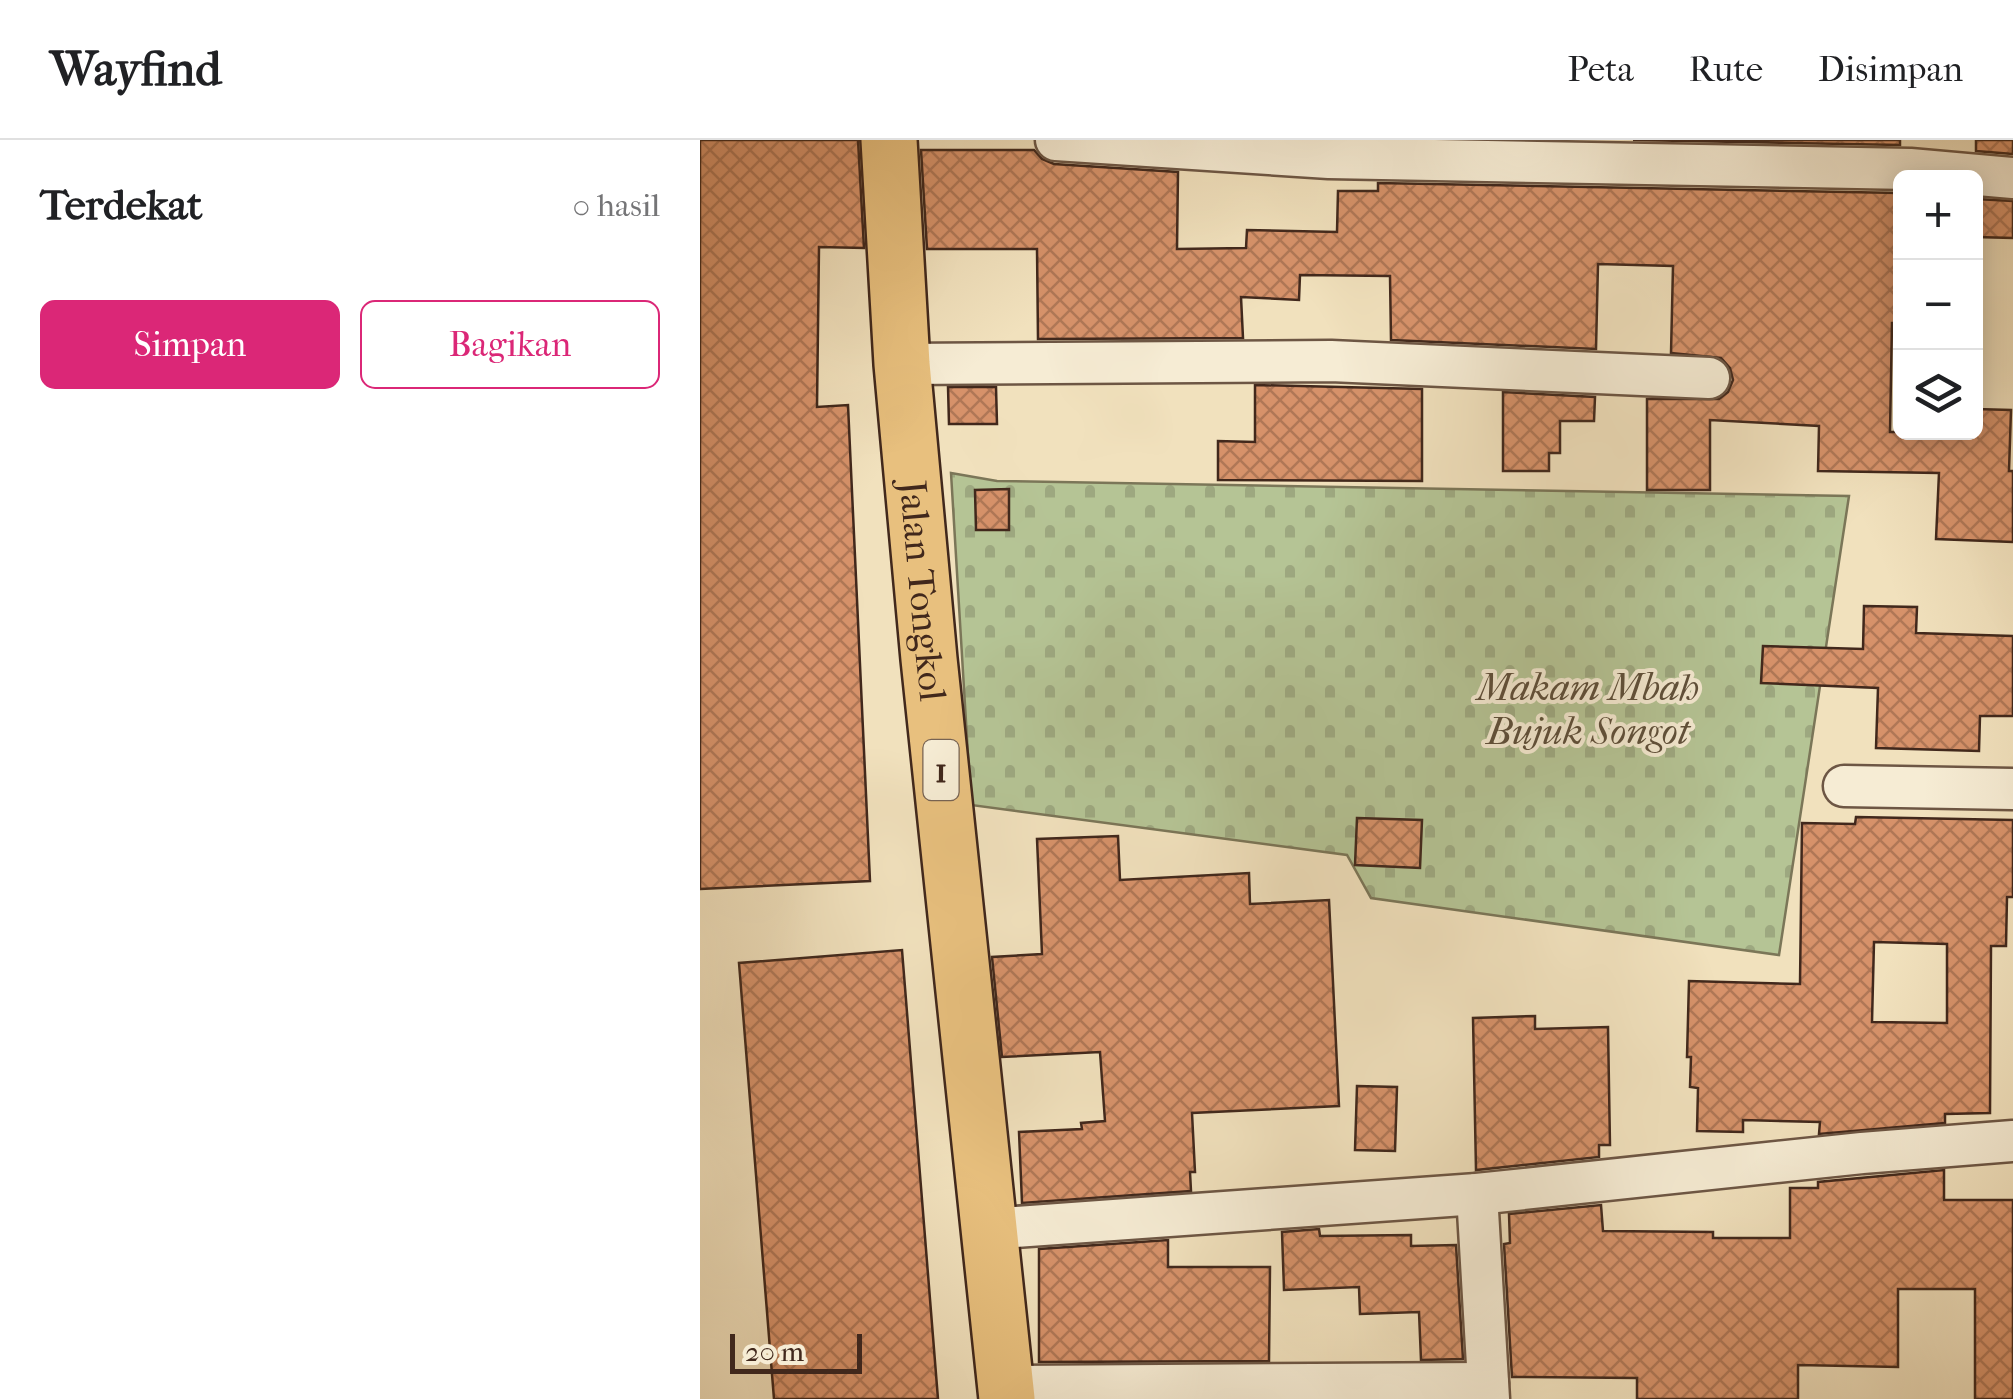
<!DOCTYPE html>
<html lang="id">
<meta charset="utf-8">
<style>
body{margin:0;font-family:"IM FELL French Canon",serif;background:#f2f2f2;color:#202124}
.controls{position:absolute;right:30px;top:30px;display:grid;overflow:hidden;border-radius:15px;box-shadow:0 5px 25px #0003}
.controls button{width:90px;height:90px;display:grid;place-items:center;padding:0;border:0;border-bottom:2px solid #e0e0e0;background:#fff;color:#202124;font:50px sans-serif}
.scale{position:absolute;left:30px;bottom:25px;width:132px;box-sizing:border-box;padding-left:10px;border:5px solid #41281c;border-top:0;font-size:28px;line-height:35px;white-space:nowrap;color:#41281c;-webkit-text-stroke:8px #f6ecd4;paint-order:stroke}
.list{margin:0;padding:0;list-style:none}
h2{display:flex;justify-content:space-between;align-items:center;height:130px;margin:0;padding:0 40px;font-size:42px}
h2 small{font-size:32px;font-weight:400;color:#757577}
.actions{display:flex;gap:20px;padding:30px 40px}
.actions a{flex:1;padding:22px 0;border:2px solid #db2777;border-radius:15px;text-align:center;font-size:35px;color:#db2777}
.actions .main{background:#db2777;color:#fff}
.icon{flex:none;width:55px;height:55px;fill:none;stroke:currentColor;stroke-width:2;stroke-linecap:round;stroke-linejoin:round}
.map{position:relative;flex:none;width:1313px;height:1259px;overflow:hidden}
header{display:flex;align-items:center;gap:60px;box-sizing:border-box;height:140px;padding:0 50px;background:#fff;border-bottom:2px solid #e0e0e0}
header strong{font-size:48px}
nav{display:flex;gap:55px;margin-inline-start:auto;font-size:35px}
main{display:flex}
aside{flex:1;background:#fff}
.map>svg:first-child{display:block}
</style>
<header>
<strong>Wayfind</strong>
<nav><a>Peta</a><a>Rute</a><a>Disimpan</a></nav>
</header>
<main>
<aside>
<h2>Terdekat<small>0 hasil</small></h2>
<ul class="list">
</ul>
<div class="actions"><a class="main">Simpan</a><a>Bagikan</a></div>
</aside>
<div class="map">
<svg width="1313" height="1259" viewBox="0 0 1313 1259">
<defs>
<pattern id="cemetery-stones" width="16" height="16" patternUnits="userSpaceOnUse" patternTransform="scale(2.5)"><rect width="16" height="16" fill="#b5c495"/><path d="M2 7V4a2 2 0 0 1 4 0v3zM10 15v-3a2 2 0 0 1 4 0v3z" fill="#9da880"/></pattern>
<pattern id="building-cross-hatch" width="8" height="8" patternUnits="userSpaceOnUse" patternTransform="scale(2.5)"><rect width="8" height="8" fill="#d6926a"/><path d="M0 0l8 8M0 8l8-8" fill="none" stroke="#af7756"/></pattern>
</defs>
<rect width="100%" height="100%" fill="#f1e1bd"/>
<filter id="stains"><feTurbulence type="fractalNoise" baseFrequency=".002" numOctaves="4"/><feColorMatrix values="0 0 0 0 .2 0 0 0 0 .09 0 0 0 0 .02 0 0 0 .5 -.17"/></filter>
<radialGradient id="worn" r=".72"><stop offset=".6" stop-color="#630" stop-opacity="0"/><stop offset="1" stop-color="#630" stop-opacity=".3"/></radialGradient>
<!-- cemetery -->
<polygon fill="url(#cemetery-stones)" stroke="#7b7658" stroke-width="2.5" points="251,333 297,341 1149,356 1079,815 671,758 647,715 271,665"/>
<!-- building -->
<g fill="url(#building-cross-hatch)" stroke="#41281c" stroke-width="2.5" fill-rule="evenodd">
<polygon points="0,0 158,0 164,108 119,107 117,267 148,265 170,741 0,749"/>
<polygon points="933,0 1200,0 1200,5"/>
<polygon points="1276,0 1313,0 1313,14 1276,11"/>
<polygon points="221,10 334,10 342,19 354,24 478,32 477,109 546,108 547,90 637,92 638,51 678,51 678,43 1200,53 1200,183 1192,183 1190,292 1276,292 1276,269 1311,270 1309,331 1313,331 1313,402 1236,399 1239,333 1118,331 1119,286 1010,280 1010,350 947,350 947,259 1019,259 1028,252 1033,240 1030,228 1021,218 971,213 973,126 898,124 896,209 691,200 690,136 600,135 599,160 541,157 543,198 338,199 337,109 227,109"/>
<polygon points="1276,59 1313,61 1313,98 1276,97"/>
<polygon points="555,245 722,249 722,341 518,340 518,301 555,302"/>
<polygon points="248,247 296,247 297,284 249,284"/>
<polygon points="803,252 895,257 894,281 860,281 860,313 849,313 849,331 803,331"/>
<polygon points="309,349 309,390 276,390 275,350"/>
<polygon points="1164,466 1217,467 1216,493 1313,496 1313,576 1280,576 1279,611 1176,608 1178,548 1061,543 1063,506 1163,509"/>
<path d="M1156,677L1313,680V757H1307L1306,806H1291L1290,973L1245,974V983L1119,994L1120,982L1043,980V992L997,991L998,948L990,947L991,917H987L989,841L1100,844L1102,683L1155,684ZM1174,802L1247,804V883L1172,882Z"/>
<polygon points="657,678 722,680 720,728 655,725"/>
<polygon points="418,696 420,740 549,733 550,764 629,760 639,966 492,973 495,1032 490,1032 491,1051 322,1063 319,992 382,989 381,983 405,981 400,912 302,917 292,817 342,814 337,699"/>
<polygon points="202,810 238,1259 74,1259 39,823"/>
<polygon points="835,876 835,889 908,887 910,1005 899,1005 899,1017 776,1030 773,878"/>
<polygon points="657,946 697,947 695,1011 655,1010"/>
<polygon points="1244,1030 1244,1060 1313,1060 1313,1259 1275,1259 1275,1149 1198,1149 1198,1227 1098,1225 1098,1259 937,1259 937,1238 812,1237 804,1104 810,1103 809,1074 901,1065 903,1091 1013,1092 1013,1098 1090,1098 1090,1048 1118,1048 1118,1042"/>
<polygon points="619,1089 620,1096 711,1095 711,1106 756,1105 763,1219 721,1220 719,1172 660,1174 659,1147 584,1150 582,1092"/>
<polygon points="468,1100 468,1127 570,1127 569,1221 339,1222 339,1109"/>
</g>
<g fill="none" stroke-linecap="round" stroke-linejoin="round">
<!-- minor casing -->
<g stroke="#6d5644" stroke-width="45">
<g id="minor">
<polyline points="356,0 629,18 1210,29 1313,38"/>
<polyline points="202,224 631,221 1009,238"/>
<polyline points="1144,646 1313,649"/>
<polyline points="777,1054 789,1259"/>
<polyline points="287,1089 777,1054 1162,1013 1313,1001"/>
<polyline points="305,1246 788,1243"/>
</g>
</g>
<!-- trunk casing -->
<g stroke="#41281c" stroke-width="60">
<g id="trunk">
<path id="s1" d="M189,0L202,224L229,519L307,1259"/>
</g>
</g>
<!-- minor -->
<use href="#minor" stroke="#f6ecd4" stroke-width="40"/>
<!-- trunk -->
<use href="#trunk" stroke="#e8c07e" stroke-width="55"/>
</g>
<g text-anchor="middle" stroke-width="8" stroke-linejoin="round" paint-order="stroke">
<!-- shield labels -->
<rect fill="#f6ecd4" stroke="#776353" stroke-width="2.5" x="223.5" y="600" width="35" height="60" rx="8"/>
<g font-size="35" font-weight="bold" fill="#41281c">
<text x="241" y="642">1</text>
</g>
<!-- street labels -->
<g font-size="38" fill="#41281c" stroke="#f6ecd4">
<text dy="13" stroke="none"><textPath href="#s1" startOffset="452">Jalan Tongkol</textPath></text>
</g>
<!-- park labels -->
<g font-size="38" font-style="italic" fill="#5e4f3a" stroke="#f6ecd4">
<text x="888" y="560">Makam Mbah<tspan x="888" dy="44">Bujuk Songot</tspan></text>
</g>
</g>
<rect width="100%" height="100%" filter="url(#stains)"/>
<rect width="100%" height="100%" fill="url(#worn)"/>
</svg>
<div class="controls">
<button>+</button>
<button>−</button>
<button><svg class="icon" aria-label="layers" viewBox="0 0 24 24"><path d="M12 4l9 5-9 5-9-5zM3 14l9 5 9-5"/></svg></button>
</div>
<div class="scale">20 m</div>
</div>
</main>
